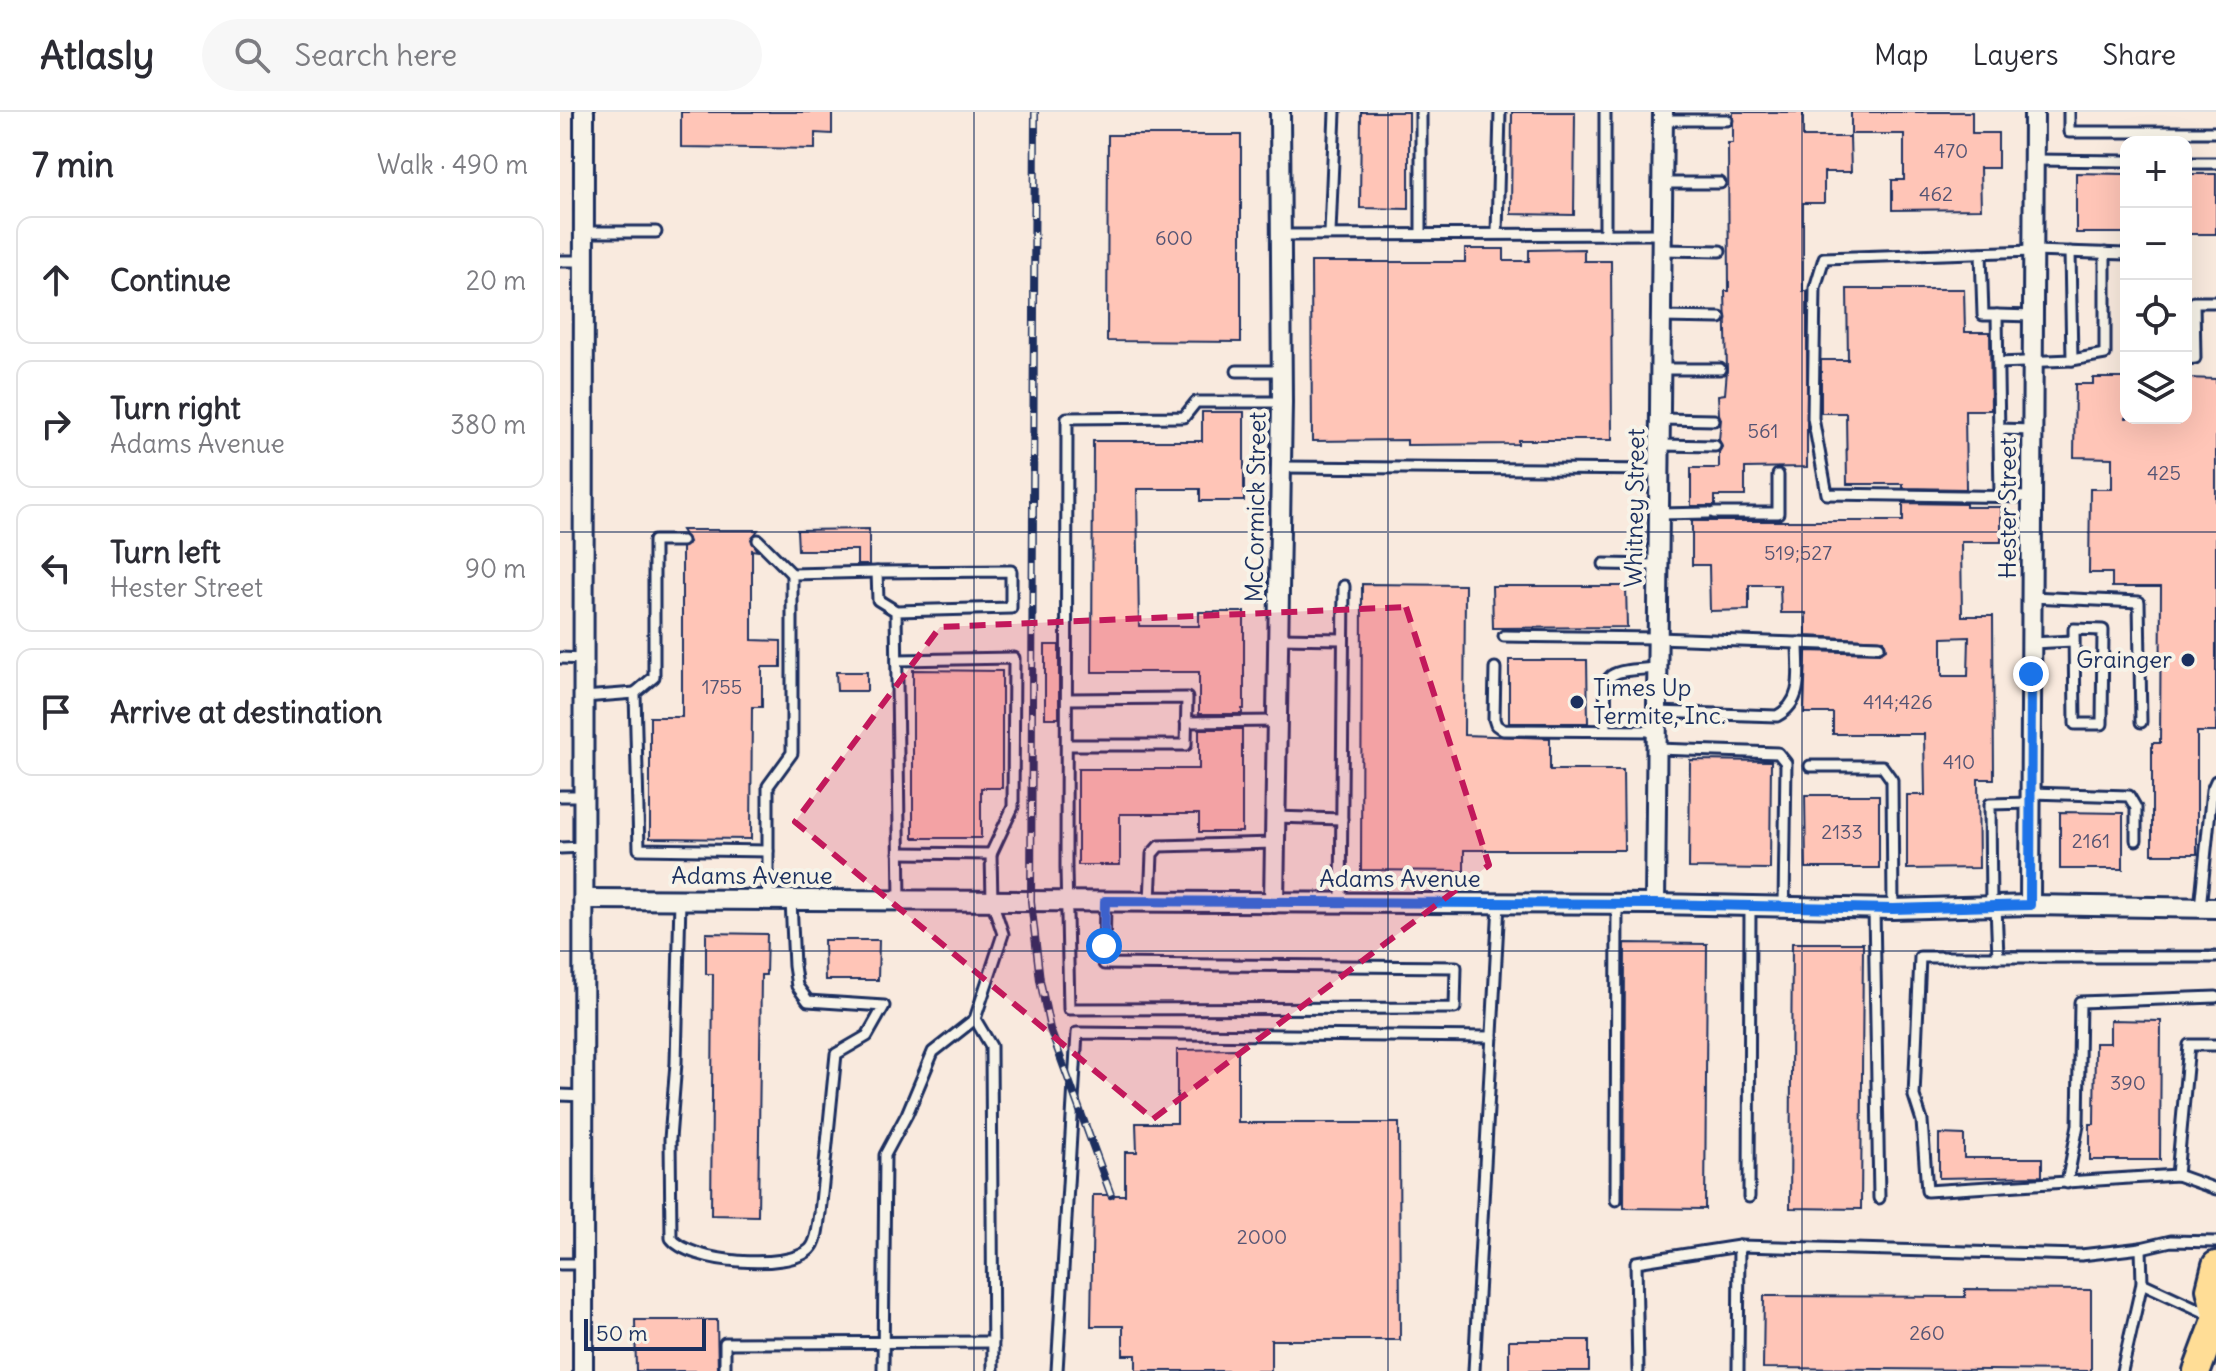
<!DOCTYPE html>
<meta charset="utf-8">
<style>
body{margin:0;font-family:Delius,sans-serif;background:#f7f7f7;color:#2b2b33}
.controls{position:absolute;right:24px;top:24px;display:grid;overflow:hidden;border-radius:16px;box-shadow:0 8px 32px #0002}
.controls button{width:72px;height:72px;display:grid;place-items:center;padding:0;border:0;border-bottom:2px solid #e1e1e2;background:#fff;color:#2b2b33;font:40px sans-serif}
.scale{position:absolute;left:24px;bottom:20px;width:122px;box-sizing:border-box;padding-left:8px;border:4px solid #1b2f5e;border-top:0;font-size:22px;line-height:28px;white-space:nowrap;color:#1b2f5e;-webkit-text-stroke:6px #f7f3e8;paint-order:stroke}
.stop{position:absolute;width:24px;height:24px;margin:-18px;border:6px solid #1a73e8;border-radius:50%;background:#fff}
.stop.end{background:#1a73e8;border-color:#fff;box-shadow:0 2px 8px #0008}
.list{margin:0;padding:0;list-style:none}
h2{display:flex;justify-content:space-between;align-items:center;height:104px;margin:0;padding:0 32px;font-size:34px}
h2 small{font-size:26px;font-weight:400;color:#7c7c81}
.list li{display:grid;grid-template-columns:52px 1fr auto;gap:24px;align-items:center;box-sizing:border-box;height:128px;margin:0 16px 16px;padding:0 16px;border:2px solid #e1e1e2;border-radius:16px}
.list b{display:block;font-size:30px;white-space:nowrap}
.list p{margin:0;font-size:26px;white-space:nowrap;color:#7c7c81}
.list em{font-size:26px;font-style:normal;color:#7c7c81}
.icon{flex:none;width:44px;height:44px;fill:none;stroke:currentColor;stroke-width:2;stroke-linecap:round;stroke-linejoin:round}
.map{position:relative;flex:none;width:1656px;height:1259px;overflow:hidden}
header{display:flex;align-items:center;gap:48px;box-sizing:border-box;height:112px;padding:0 40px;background:#fff;border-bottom:2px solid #e1e1e2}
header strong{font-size:38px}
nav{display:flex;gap:44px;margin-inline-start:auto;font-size:28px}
.search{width:560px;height:72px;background:#f7f7f7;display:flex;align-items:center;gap:20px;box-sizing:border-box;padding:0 28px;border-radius:44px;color:#7c7c81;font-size:30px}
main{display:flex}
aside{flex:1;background:#fff}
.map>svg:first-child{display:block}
</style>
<header>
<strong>Atlasly</strong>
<div class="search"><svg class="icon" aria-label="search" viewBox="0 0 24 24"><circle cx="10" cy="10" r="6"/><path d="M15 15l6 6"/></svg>Search here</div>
<nav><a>Map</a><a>Layers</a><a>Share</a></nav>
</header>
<main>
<aside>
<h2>7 min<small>Walk · 490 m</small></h2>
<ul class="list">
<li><svg class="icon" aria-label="ahead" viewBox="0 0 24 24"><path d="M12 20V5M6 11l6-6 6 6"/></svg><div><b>Continue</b></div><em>20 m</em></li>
<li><svg class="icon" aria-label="right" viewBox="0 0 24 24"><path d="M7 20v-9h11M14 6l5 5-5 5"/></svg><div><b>Turn right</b><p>Adams Avenue</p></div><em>380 m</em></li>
<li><svg class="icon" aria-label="left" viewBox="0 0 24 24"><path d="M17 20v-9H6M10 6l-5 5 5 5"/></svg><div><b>Turn left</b><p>Hester Street</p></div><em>90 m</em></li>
<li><svg class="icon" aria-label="arrive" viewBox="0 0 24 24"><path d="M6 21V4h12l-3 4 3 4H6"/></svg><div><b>Arrive at destination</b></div></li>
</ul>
</aside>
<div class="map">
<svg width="1656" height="1259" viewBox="0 0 1656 1259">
<rect width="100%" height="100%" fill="#f9eade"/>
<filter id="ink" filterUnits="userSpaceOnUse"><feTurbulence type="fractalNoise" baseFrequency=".0125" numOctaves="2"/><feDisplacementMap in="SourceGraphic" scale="16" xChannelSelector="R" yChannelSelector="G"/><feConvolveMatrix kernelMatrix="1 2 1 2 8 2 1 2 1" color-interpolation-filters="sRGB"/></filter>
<g filter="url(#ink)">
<!-- building -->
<g fill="#ffc5b7" stroke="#1b2f5e" stroke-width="2" fill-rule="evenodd">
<polygon points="121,0 272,0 272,22 255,21 255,37 121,35"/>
<polygon points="801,0 849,0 849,97 800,96"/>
<polygon points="952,0 1015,0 1014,103 951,102"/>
<polygon points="1173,0 1243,0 1243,25 1290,25 1291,60 1264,60 1264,91 1243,91 1243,179 1247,179 1247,355 1185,356 1185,384 1155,384 1155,394 1131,394 1131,356 1159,356 1159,340 1162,335 1159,328 1161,307 1159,302 1158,283 1165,282 1167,258 1165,179 1169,179 1168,31 1173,31"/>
<polygon points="1291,0 1412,0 1412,21 1438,21 1438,56 1420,56 1421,97 1332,98 1332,68 1344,68 1344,22 1291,22"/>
<polygon points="548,23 681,23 681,230 547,229"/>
<polygon points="1516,61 1566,62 1566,121 1516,121"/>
<rect x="1626" y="62" width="30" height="60"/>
<polygon points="905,137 944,137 944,149 969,149 969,138 1024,137 1024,149 1051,149 1052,328 958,328 958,332 847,333 847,328 752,329 751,150 905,150"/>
<polygon points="1287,177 1404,177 1405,220 1430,220 1431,298 1405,298 1406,377 1343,376 1343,372 1287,372 1286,301 1261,301 1261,248 1288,248"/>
<polygon points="1533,266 1566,266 1566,306 1626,306 1626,266 1656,267 1656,620 1637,620 1637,742 1592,742 1592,631 1600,631 1601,475 1552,475 1552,461 1529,461 1530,377 1552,377 1552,346 1514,345 1515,272 1533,272"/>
<polygon points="642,300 684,300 684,389 640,389 640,377 577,377 579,514 639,514 639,500 684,500 684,597 682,597 682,602 639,602 639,560 532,560 533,329 642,329"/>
<path d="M1343,391L1406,392V395H1441V430H1401L1402,504H1433L1434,667H1418L1419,756L1347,757V683H1365L1364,622H1273V601H1244L1246,539L1320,541L1326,537L1324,528L1246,524V501H1221L1220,473H1189V498L1150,499L1149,453H1132V409H1343ZM1409,525L1408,564H1382V526Z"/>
<polygon points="309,417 309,453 297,453 297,438 238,438 237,418"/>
<polygon points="122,418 198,418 191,427 198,439 192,438 192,528 221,529 221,555 202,555 202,595 192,595 191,727 90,726 90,605 122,605 122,436 129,430"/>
<polygon points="802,472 905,473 904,623 990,626 990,658 1063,658 1064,738 904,738 904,759 801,758"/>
<polygon points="932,474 1066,474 1067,515 933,516"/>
<rect x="485" y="533" width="14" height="73"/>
<polygon points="949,548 1027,548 1028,611 949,611"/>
<polygon points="353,558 442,559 442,676 421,676 421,726 353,726"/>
<polygon points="276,560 307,560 307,579 277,579"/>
<polygon points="639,617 682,617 682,720 639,720 639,702 560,702 560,753 518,753 518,657 639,657"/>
<polygon points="1130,648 1211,649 1210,757 1129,756"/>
<polygon points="1245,683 1319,683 1319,756 1246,756"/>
<polygon points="1500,700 1563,701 1563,757 1500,757"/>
<polygon points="146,821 207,822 206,863 201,863 198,1104 151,1103 153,862 146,862"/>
<polygon points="264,828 319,828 318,868 265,868"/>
<polygon points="1065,831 1147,832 1145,1097 1064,1096"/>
<polygon points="1232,831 1303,831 1301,1097 1230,1096"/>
<polygon points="1550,908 1601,909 1600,1048 1530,1048 1530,1012 1534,1012 1535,931 1550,931"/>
<polygon points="678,937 678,1011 839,1011 840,1228 711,1228 711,1259 576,1259 576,1243 563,1243 563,1214 531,1214 533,1083 565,1083 565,1040 577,1040 576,1011 617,1011 617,938"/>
<polygon points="1379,1022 1404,1023 1404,1046 1482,1046 1482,1064 1379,1066"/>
<polygon points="1405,1177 1531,1178 1531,1259 1203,1256 1204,1184 1405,1185"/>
<polygon points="75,1208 157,1208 158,1259 76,1259"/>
<rect x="949" y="1228" width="80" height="31"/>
</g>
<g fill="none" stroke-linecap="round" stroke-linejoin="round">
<!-- service casing -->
<g stroke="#1b2f5e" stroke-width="15">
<g id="service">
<polyline points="861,0 861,121"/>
<polyline points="1509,0 1509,20 1656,20"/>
<polyline points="1103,8 1167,8"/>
<polyline points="1474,48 1566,49"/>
<polyline points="1626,51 1656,51"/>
<polyline points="1102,71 1160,71"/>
<polyline points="24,120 96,120"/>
<polyline points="770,121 775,0"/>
<polyline points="937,121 940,0"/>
<polyline points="1045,121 1045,0"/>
<polyline points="719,123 1102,122"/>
<polyline points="1102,138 1160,139"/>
<polyline points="1510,140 1512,248"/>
<polyline points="1421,141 1423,203 1437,203 1440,384"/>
<polyline points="0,149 24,149"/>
<polyline points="1437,203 1473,204"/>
<polyline points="1101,205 1160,206"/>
<polyline points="1626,247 1635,246 1634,190 1656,190"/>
<polyline points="1438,251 1512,248 1545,242 1545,141"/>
<polyline points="1100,257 1160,257"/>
<polyline points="677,259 721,259"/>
<polyline points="1100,307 1154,308"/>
<polyline points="1439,317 1472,318"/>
<polyline points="1100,333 1155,334"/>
<polyline points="721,355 1099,358"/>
<polyline points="1472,385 1267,382 1253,306 1255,176 1264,146 1473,139 1566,142"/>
<polyline points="1154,401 1218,401 1218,363"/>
<polyline points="1099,402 1148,401"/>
<polyline points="198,428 232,462"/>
<polyline points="122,429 94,429 94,565 75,581 79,737 208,739"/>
<polyline points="1044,452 1098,453"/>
<polyline points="1471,485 1579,490 1581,610"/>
<polyline points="336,499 451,496 451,459 317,460 318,488 336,499 340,788"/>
<polygon points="1514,517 1543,518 1542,612 1515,612"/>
<polyline points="944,524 1098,526 1319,534"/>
<polyline points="718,526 783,527"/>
<polyline points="1471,531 1513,529"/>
<polyline points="0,546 24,547"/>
<polyline points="337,548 454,546 453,695 431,742"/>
<polyline points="935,556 934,607 936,613 943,618 1097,619"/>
<polyline points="24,585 75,581"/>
<path d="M1097,600L1217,604C1245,589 1238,559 1238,531"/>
<polyline points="626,610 717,609"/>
<path d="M1046,618C1046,560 1036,560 1097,556"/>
<polyline points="507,633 626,633 627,586 507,587"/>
<polyline points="1097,637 1218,641 1226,651 1224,793"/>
<polyline points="1250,654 1322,654 1332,668 1333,797"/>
<polyline points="1471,681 1569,684 1576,696 1576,728"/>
<polyline points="0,684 25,684"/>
<polyline points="715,705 782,707"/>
<polyline points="0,736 25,735"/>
<path d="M120,787L116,951L110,1027L111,1126C129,1151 228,1159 250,1137C258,1129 258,1112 260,1101L276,942L307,924L324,894L248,889L237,874L234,854L231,788"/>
<polyline points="208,788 208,674 232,641 232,462 317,460"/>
<polyline points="545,789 544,852 896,855 895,896 509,897 506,756 507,306 624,305 636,290 722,290"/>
<polyline points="590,790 592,742 599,734 715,731"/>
<polyline points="781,790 784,474"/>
<polyline points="1431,794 1430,692 1470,691"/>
<polyline points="1436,794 1438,845"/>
<polyline points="1314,796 1319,1086"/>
<polyline points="1640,796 1652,678 1656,669"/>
<polyline points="1656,845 1360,845 1354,984 1362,1009 1367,1079 1617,1063 1656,1077"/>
<polyline points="415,907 431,934 433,1259"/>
<polyline points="0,983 24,984"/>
<polyline points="1617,1063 1629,933 1656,933"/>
<polyline points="1507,1071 1518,1013 1520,890 1656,885"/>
<polyline points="1189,1085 1190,793"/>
<polyline points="1056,1088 1057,792"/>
<polyline points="1581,1136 1611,1129 1656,1130"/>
<polyline points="0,1152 24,1152"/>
<polyline points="165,1259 165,1231 433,1230"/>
<polyline points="323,1259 325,1043 347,1002 373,940 415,907 443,822 432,789 431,742 339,741"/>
<polyline points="497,1259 517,921 932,925"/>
<polyline points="914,1259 939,791"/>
<polyline points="1078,1259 1076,1150 1179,1134"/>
<polyline points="1178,1259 1179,1134 1521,1143 1581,1136 1582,1171 1653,1204"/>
<polyline points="1562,1259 1582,1171"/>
</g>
</g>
<!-- minor casing -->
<g stroke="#1b2f5e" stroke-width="24">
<g id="minor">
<polyline points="25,787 1095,792 1333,797 1470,793 1656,796"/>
<polyline points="714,791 722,290 720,0"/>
<polyline points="1095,792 1103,0"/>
<polyline points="1470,793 1474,0"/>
<polyline points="23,1259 24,0"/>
</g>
</g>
<!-- primary casing -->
<g stroke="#1b2f5e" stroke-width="32">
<g id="primary">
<polyline points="1656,1153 1650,1177 1656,1202"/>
<polyline points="1637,1259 1656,1208"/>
</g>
</g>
<!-- service -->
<use href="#service" stroke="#f7f3e8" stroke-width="9"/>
<!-- minor -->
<use href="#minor" stroke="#f7f3e8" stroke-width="18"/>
<!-- primary -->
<use href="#primary" stroke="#ffdd96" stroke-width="26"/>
<!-- rail casing -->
<g stroke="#1b2f5e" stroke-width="8">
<polyline id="rail" points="475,0 471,789 480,868 490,917 551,1083"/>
</g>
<!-- rail -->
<use href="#rail" stroke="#f7f3e8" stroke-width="5" stroke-dasharray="15" stroke-linecap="butt"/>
</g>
</g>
<g fill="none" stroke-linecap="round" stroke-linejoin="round" filter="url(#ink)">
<!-- route -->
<polyline stroke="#1a73e8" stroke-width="10" points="544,834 545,789 1095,792 1333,797 1470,793 1471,562"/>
</g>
<!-- marked area -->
<path fill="#c2185b" fill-opacity="0.2" stroke="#c2185b" stroke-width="6" stroke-dasharray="16 10" stroke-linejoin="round" d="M846,495L929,753L593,1007L235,710L380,515Z"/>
<!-- grid -->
<path fill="none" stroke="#1b2f5e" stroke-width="2" stroke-opacity="0.55" d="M414,0V1259M828,0V1259M1242,0V1259M0,420H1656M0,839H1656"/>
<!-- markers -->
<g fill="#1b2f5e" stroke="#f7f3e8" stroke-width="3">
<circle cx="1628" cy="548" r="8"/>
<circle cx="1017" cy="590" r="8"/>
</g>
<g text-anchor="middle" stroke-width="8" stroke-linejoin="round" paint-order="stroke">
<!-- number labels -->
<g font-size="20" fill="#545474">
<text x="1391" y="46">470</text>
<text x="1376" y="89">462</text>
<text x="614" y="133">600</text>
<text x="1203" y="326">561</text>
<text x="1604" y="368">425</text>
<text x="1238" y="448">519;527</text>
<text x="162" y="582">1755</text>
<text x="1338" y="597">414;426</text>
<text x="1399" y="657">410</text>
<text x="1282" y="727">2133</text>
<text x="1531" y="736">2161</text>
<text x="1568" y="978">390</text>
<text x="702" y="1132">2000</text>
<text x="1367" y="1228">260</text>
</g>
<!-- street labels -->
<g font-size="24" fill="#1b2f5e" stroke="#f7f3e8">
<text transform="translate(696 395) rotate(-89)" y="8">McCormick Street</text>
<text transform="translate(1075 396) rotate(-89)" y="8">Whitney Street</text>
<text transform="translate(1448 396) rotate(-90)" y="8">Hester Street</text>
<text x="192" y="772">Adams Avenue</text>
<text x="840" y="775">Adams Avenue</text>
</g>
<!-- poi labels -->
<g font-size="24" fill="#1b2f5e" stroke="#f7f3e8" text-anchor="end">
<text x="1612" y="556">Grainger</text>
<text x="1033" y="584" text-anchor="start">Times Up<tspan x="1033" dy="28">Termite, Inc.</tspan></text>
</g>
</g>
</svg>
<div class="controls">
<button>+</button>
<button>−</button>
<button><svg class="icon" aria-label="locate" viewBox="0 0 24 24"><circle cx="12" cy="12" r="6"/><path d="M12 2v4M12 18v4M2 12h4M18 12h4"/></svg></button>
<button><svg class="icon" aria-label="layers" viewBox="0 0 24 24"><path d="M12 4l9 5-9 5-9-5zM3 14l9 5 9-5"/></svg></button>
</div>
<div class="scale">50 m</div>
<div class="stop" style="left:544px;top:834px"></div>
<div class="stop end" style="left:1471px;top:562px"></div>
</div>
</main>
